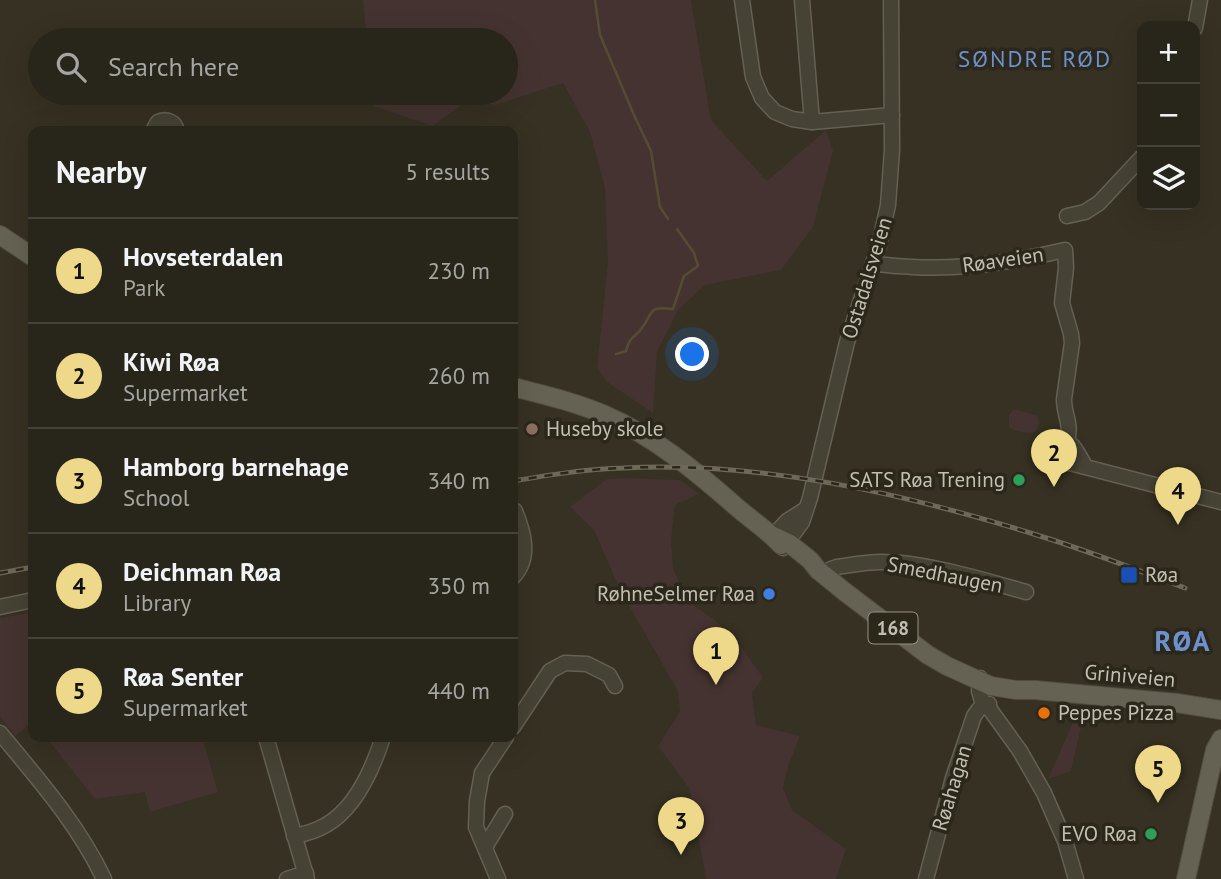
<!DOCTYPE html>
<meta charset="utf-8">
<style>
body{margin:0;font-family:"PT Sans",sans-serif;background:#343127;color:#f1f3f6}
.controls{position:absolute;right:21px;top:21px;display:grid;overflow:hidden;border-radius:14px;box-shadow:0 7px 28px #0002}
.controls button{width:63px;height:63px;display:grid;place-items:center;padding:0;border:0;border-bottom:2px solid #444239;background:#28251a;color:#f1f3f6;font:35px sans-serif}
.you{position:absolute;left:693px;top:355px;width:24px;height:24px;margin:-18px;border:5px solid #fff;border-radius:50%;background:#1a73e8;box-shadow:0 0 0 10px #1a73e833}
.badge{display:grid;place-items:center;width:46px;height:46px;border-radius:50%;background:#eed98a;color:#111;font-size:23px;font-weight:700}
.pin{position:absolute;translate:-50% -58px;filter:drop-shadow(0 2px 4px #0008)}
.pin::after{content:'';position:absolute;top:37px;width:24px;height:21px;background:inherit;clip-path:polygon(0 0,100% 0,50% 100%)}
.list{margin:0;padding:0;list-style:none}
h2{display:flex;justify-content:space-between;align-items:center;height:91px;margin:0;padding:0 28px;font-size:30px}
h2 small{font-size:23px;font-weight:400;color:#a5a5a2}
.list li{display:grid;grid-template-columns:46px 1fr auto;gap:21px;align-items:center;box-sizing:border-box;height:105px;padding:0 28px;border-top:2px solid #444239}
.list b{display:block;font-size:26px;white-space:nowrap}
.list p{margin:0;font-size:23px;white-space:nowrap;color:#a5a5a2}
.list em{font-size:23px;font-style:normal;color:#a5a5a2}
.icon{flex:none;width:38px;height:38px;fill:none;stroke:currentColor;stroke-width:2;stroke-linecap:round;stroke-linejoin:round}
.map{position:relative;flex:none;width:1221px;height:879px;overflow:hidden}
.search{position:absolute;background:#28251a;box-shadow:0 7px 28px #0002;left:28px;top:28px;width:490px;height:77px;display:flex;align-items:center;gap:18px;box-sizing:border-box;padding:0 24px;border-radius:38px;color:#a5a5a2;font-size:26px}
.panel{position:absolute;background:#28251a;box-shadow:0 7px 28px #0002;left:28px;top:126px;width:490px;height:616px;border-radius:14px}
.map>svg:first-child{display:block}
</style>
<div class="map">
<svg width="1221" height="879" viewBox="0 0 1221 879">
<rect width="100%" height="100%" fill="#363122"/>
<!-- green -->
<g fill="#443331">
<polygon points="363,0 691,0 711,120 767,181 826,130 833,151 813,227 781,270 705,285 679,309 657,351 653,413 607,382 597,368 608,262 605,188 590,132 563,83 495,105 468,100 433,126 373,106 372,93 506,93 506,40 367,40"/>
<path d="M1014,409L1038,416L1039,423L1036,431C1029,435 1016,432 1009,427V415Z"/>
<polygon points="626,478 680,480 699,494 675,505 671,541 673,569 689,602 715,620 743,649 763,678 752,693 756,725 800,736 788,766 783,788 792,810 846,849 836,879 706,879 690,789 658,746 680,712 678,691 620,590 594,530 570,507 607,479"/>
<polygon points="33,612 33,722 15,736 0,716 0,618"/>
<polygon points="1079,709 1085,710 1071,771 1048,779"/>
<polygon points="46,737 202,737 218,792 150,812 145,792 95,799"/>
</g>
<g fill="none" stroke-linecap="round" stroke-linejoin="round">
<!-- stream -->
<g stroke="#554d32" stroke-width="2.5">
<polyline points="595,0 600,35 634,115 651,151 660,207 668,219"/>
<path d="M616,354L626,351C631,334 633,340 642,328C654,311 648,306 673,309L684,276L698,266L694,253L677,229"/>
</g>
<!-- minor casing -->
<g stroke="#646053" stroke-width="17">
<g id="minor">
<polyline points="742,0 753,77 762,98 775,112 792,119 812,122 892,115"/>
<polyline points="802,0 812,122"/>
<polyline points="1195,28 1200,0"/>
<path d="M153,131L158,122C167,118 175,122 177,131"/>
<polyline points="1067,216 1085,212 1099,203 1142,157"/>
<path d="M873,263C886,266 899,266 912,267C964,270 1014,262 1065,250L1066,268L1062,303L1071,334L1072,343L1064,399C1064,416 1072,423 1067,440"/>
<path d="M1085,466C1078,454 1073,440 1059,439L1053,443C1051,452 1054,457 1062,461L1221,502"/>
<path d="M513,511H515C524,533 531,558 513,577"/>
<polyline points="773,536 787,521 806,509"/>
<polyline points="783,548 802,522 810,498 847,342 879,246 888,205 892,150 891,0"/>
<path d="M825,576L831,569L837,567C851,565 866,562 881,562C925,562 984,580 1026,592"/>
<polyline points="0,607 33,600"/>
<polyline points="980,678 979,691 982,701 989,708 1020,751 1044,793 1065,841 1076,879"/>
<polyline points="513,727 550,671 565,663 587,664 609,675 615,686"/>
<path d="M0,733C38,779 78,824 104,879"/>
<polyline points="266,737 307,879"/>
<path d="M294,836C305,834 316,831 326,825C356,808 373,768 383,737"/>
<polyline points="485,847 505,814"/>
<polyline points="287,879 306,873"/>
<polyline points="498,879 476,827 477,801 482,773 506,737"/>
<polyline points="926,879 953,778 974,716 979,709 989,704"/>
</g>
</g>
<!-- major casing -->
<g stroke="#504c3f" stroke-width="20">
<g id="major">
<polyline points="0,235 33,257"/>
<path d="M513,387C544,395 575,402 605,415C653,436 693,469 732,503C748,518 767,529 781,545"/>
<polyline points="773,536 790,544 810,560 818,570 845,592 928,655 947,666 991,686 1016,690 1035,690 1177,703 1221,710"/>
<polyline points="1186,879 1215,750 1221,739"/>
</g>
</g>
<!-- minor -->
<use href="#minor" stroke="#464235" stroke-width="14"/>
<!-- major -->
<use href="#major" stroke="#666253" stroke-width="18"/>
<!-- rail casing -->
<g stroke="#6d6858" stroke-width="5">
<g id="rail">
<path d="M513,481C549,475 586,469 623,468C764,461 906,494 1040,536C1089,551 1137,570 1185,588"/>
<polyline points="0,573 33,567"/>
</g>
</g>
<!-- rail -->
<use href="#rail" stroke="#2b271b" stroke-width="2.5" stroke-dasharray="8" stroke-linecap="butt"/>
</g>
<!-- markers -->
<circle fill="#8d6e63" stroke="#2b271b" stroke-width="2.5" cx="532" cy="429" r="7"/>
<g fill="#2e9e5b" stroke="#2b271b" stroke-width="2.5">
<circle cx="1019" cy="480" r="7"/>
<circle cx="1151" cy="834" r="7"/>
</g>
<rect fill="#1a4fb4" stroke="#2b271b" stroke-width="2.5" x="1120" y="566" width="18" height="18" rx="3.5"/>
<circle fill="#3f7fe0" stroke="#2b271b" stroke-width="2.5" cx="769" cy="594" r="7"/>
<circle fill="#e8710a" stroke="#2b271b" stroke-width="2.5" cx="1044" cy="713" r="7"/>
<g text-anchor="middle" stroke-width="7" stroke-linejoin="round" paint-order="stroke">
<!-- shield labels -->
<rect fill="#2b271b" stroke="#959183" stroke-width="2" x="868.5" y="612.5" width="49" height="31" rx="5"/>
<g font-size="19" font-weight="bold" fill="#c3bfb0">
<text x="893" y="635">168</text>
</g>
<!-- street labels -->
<g font-size="21" fill="#c3bfb0" stroke="#2b271b">
<text transform="translate(1003 260) rotate(-8)" y="7">Røaveien</text>
<text transform="translate(867 278) rotate(-73)" y="7">Ostadalsveien</text>
<text transform="translate(945 575) rotate(11)" y="7">Smedhaugen</text>
<text transform="translate(1130 676) rotate(5)" y="7">Griniveien</text>
<text transform="translate(952 788) rotate(-73)" y="7">Røahagan</text>
</g>
<!-- poi labels -->
<g font-size="21" fill="#c3bfb0" stroke="#2b271b" text-anchor="start">
<text x="546" y="436">Huseby skole</text>
<text x="1005" y="487" text-anchor="end">SATS Røa Trening</text>
<text x="1145" y="582">Røa</text>
<text x="755" y="601" text-anchor="end">RøhneSelmer Røa</text>
<text x="1058" y="720">Peppes Pizza</text>
<text x="1137" y="841" text-anchor="end">EVO Røa</text>
</g>
<!-- neighbourhood labels -->
<g font-size="23" letter-spacing="2" fill="#6d91cc" stroke="#2b271b">
<text x="1035" y="67">SØNDRE RØD</text>
</g>
<!-- district labels -->
<g font-size="28" font-weight="bold" letter-spacing="2" fill="#6d91cc" stroke="#2b271b">
<text x="1183" y="651">RØA</text>
</g>
</g>
</svg>
<div class="controls">
<button>+</button>
<button>−</button>
<button><svg class="icon" aria-label="layers" viewBox="0 0 24 24"><path d="M12 4l9 5-9 5-9-5zM3 14l9 5 9-5"/></svg></button>
</div>
<div class="you"></div>
<div class="pin badge" style="left:716px;top:685px">1</div>
<div class="pin badge" style="left:1054px;top:487px">2</div>
<div class="pin badge" style="left:681px;top:855px">3</div>
<div class="pin badge" style="left:1178px;top:525px">4</div>
<div class="pin badge" style="left:1158px;top:803px">5</div>
<div class="search"><svg class="icon" aria-label="search" viewBox="0 0 24 24"><circle cx="10" cy="10" r="6"/><path d="M15 15l6 6"/></svg>Search here</div>
<section class="panel">
<h2>Nearby<small>5 results</small></h2>
<ul class="list">
<li><span class="badge">1</span><div><b>Hovseterdalen</b><p>Park</p></div><em>230 m</em></li>
<li><span class="badge">2</span><div><b>Kiwi Røa</b><p>Supermarket</p></div><em>260 m</em></li>
<li><span class="badge">3</span><div><b>Hamborg barnehage</b><p>School</p></div><em>340 m</em></li>
<li><span class="badge">4</span><div><b>Deichman Røa</b><p>Library</p></div><em>350 m</em></li>
<li><span class="badge">5</span><div><b>Røa Senter</b><p>Supermarket</p></div><em>440 m</em></li>
</ul>
</section>
</div>
